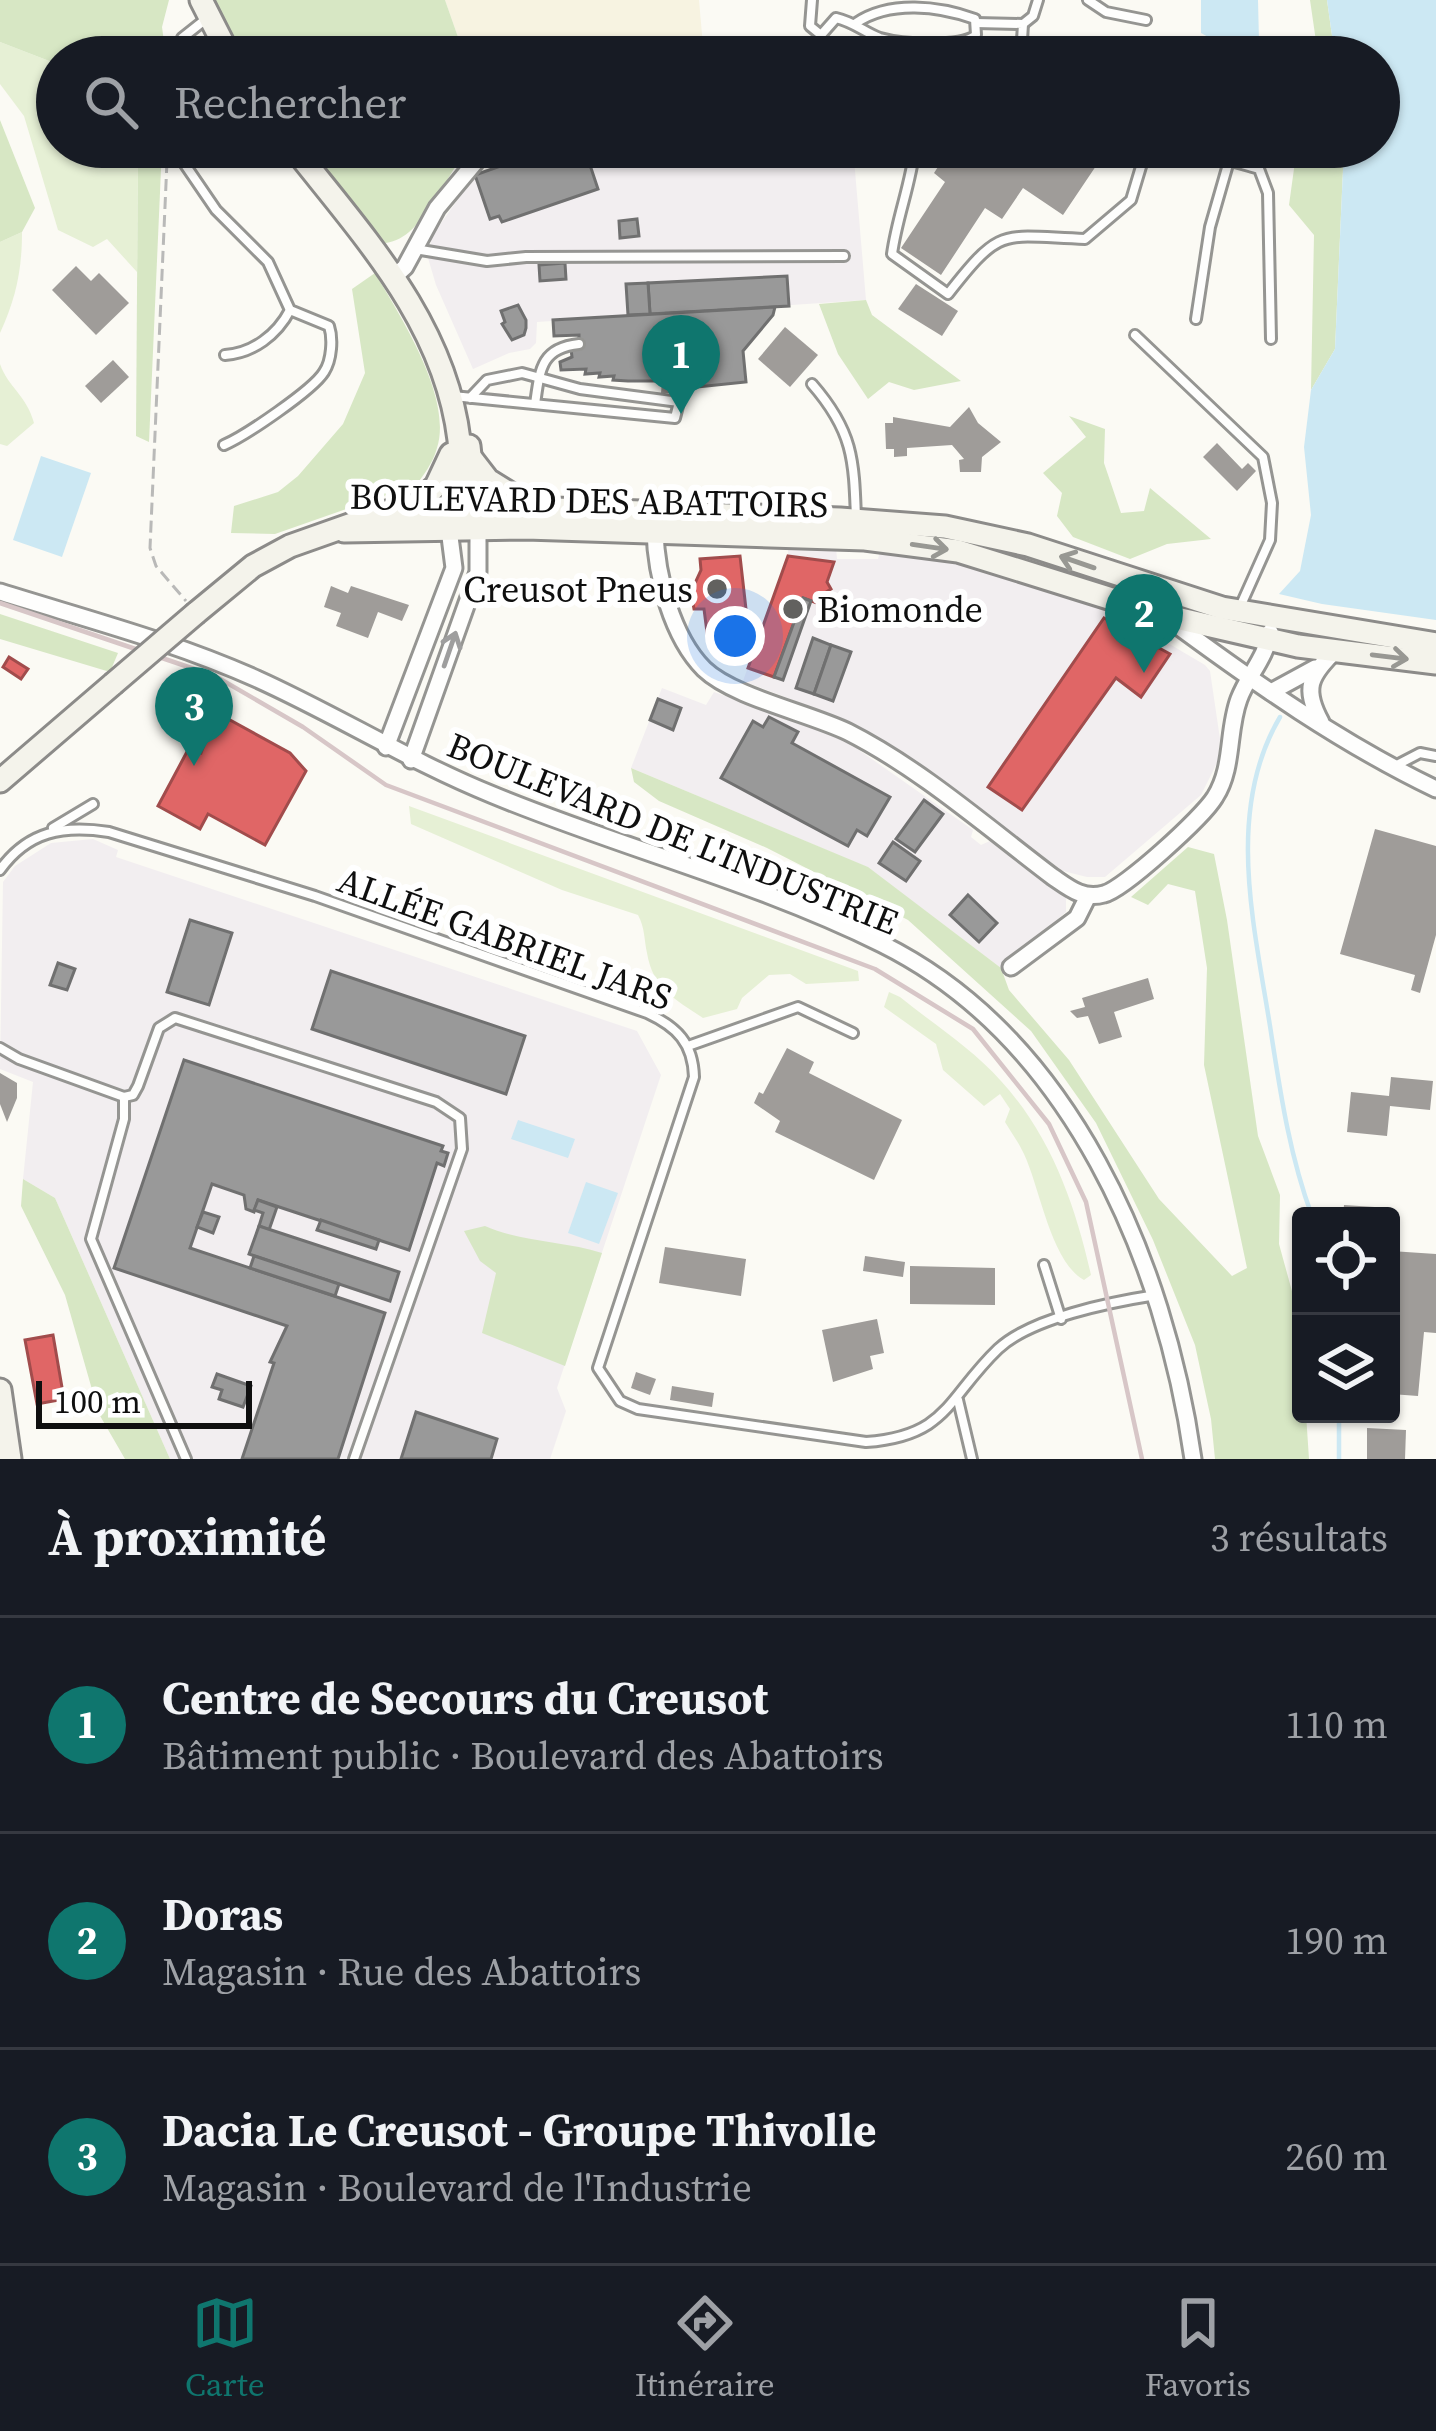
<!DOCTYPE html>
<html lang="fr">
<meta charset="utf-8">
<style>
body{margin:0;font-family:"Source Serif 4",serif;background:#242831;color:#f1f3f6}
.controls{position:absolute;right:36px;bottom:36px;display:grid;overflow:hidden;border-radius:12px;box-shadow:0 3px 9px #0004}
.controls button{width:108px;height:108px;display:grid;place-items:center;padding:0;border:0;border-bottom:3px solid #363941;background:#171b24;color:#f1f3f6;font:60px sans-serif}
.scale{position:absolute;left:36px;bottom:30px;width:216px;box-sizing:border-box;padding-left:12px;border:6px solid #0f0f0f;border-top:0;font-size:33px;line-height:42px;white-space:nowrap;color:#0f0f0f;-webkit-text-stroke:9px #fff;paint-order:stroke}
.you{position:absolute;left:735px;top:636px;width:42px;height:42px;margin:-30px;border:9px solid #fff;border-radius:50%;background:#1a73e8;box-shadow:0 0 0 18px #1a73e833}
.badge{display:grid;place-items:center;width:78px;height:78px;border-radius:50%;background:#0f766e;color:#fff;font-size:39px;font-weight:700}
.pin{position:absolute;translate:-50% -99px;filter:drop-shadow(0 3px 6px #0008)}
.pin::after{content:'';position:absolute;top:63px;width:42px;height:36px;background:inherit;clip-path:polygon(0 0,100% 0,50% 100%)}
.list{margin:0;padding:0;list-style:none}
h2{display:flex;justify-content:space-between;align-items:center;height:156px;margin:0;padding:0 48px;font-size:51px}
h2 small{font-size:39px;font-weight:400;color:#9ea1a6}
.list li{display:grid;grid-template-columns:78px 1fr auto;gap:36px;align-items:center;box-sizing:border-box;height:216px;padding:0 48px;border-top:3px solid #363941}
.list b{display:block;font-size:45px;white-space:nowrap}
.list p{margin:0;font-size:39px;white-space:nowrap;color:#9ea1a6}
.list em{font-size:39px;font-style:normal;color:#9ea1a6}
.icon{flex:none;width:66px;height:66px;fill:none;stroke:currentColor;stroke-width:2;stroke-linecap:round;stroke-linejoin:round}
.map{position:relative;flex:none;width:1436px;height:1459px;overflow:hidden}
.search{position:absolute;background:#171b24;box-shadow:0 3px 9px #0004;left:36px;right:36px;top:36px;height:132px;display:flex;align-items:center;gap:30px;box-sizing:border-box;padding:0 42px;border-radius:66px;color:#9ea1a6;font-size:45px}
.sheet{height:804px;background:#171b24}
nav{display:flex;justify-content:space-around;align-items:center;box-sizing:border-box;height:168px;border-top:3px solid #363941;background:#171b24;font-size:33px;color:#9ea1a6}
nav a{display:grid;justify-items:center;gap:6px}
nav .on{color:#0f766e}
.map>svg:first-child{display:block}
</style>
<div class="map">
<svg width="1436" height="1459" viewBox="0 0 1436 1459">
<rect width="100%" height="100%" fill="#fbfaf4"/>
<!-- industrial -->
<g fill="#f2eef0">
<polygon points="554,147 853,147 866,300 537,322 536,343 530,349 509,353 473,369 436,285 428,258 432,236 475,175"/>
<polygon points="788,546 836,547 837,559 878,559 880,551 973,564 1110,609 1205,665 1210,671 1220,739 1218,761 1201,795 1105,877 1087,877 1063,871 898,749 851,722 743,681 788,556"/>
<polygon points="662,688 706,705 714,692 824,730 849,743 973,830 971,837 981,845 990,841 1066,898 1066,912 1001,968 867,867 631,768"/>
<polygon points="93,839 118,850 116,857 637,1031 661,1075 557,1388 566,1411 550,1459 170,1459 55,1198 23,1179 33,1082 0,1069 3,882 15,866 51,843"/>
</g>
<!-- farmland -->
<polygon fill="#f7f3e1" points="445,0 699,0 704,57 465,57"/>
<!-- green -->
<g fill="#e6f0d5">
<polygon points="0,42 57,64 57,147 138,147 137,272 107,239 93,247 58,230 24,116 0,84"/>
<path d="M22,232C22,270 16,298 0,333V242Z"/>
<path d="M0,364C8,387 27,396 34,423L7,446L0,444Z"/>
<path d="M409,806L858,971L859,981L806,984L790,974L769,975L742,998L737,1009L703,1018C675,999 653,989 647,953C644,939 645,928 638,915L562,890L411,824Z"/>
<path d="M889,992L900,997C933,1024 973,1049 1001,1081C1051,1136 1075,1204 1091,1275L1084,1280C1051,1262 1040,1188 1024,1154C1019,1143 1011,1132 1005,1122L1010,1109L1000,1094L984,1106L943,1070L936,1044L884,1007Z"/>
</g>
<!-- forest -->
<g fill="#d7e7c4">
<polygon points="0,0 169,0 162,27 166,57 57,57 57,64 0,42"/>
<polygon points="212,0 445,0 465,57 241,57"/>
<polygon points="1310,0 1327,0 1335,57 1296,57 1318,55"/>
<polygon points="0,120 35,208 22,232 0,242"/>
<polygon points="138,147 162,147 149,442 136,436"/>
<path d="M305,147H470C444,175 421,246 380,243Z"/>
<polygon points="1297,147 1344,147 1335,349 1311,390 1314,235 1289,205"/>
<path d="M375,273C400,316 453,397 437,448C433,463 423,476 414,488L389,494L275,534L231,533L234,506L278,492L298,476L343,424L365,373L352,289Z"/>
<polygon points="866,300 872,315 961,381 914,390 889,382 868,399 838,354 819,304"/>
<polygon points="1069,416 1105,429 1104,463 1121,513 1144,511 1150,488 1211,539 1167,544 1130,559 1073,537 1057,516 1062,493 1043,473 1086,437"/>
<polygon points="0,614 118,653 110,672 0,639"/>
<polygon points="631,768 868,867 1001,968 1009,990 1069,1060 1159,1199 1232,1276 1247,1268 1204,1065 1207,968 1195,891 1168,884 1148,905 1131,897 1188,847 1214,854 1227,920 1258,1136 1280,1195 1279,1244 1301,1324 1301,1414 1306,1414 1309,1459 1215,1459 1211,1419 1195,1345 1153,1240 1096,1123 1031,1031 908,920 767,848 659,801 634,782"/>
<polygon points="23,1179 55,1198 170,1459 125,1459 99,1414 65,1295 21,1206"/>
<path d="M485,1226C520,1242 564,1241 602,1253L565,1366L482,1333L496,1273L480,1261L464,1231Z"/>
</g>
<!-- water -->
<g fill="#cce8f3">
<polygon points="1201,0 1258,0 1259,41 1254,45 1210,38 1201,33"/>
<polygon points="1327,0 1436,0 1436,620 1322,604 1279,594 1300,571 1311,515 1304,447 1311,390 1335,349 1344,147 1379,147 1379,57 1335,57"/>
<polygon points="41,456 91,473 62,557 13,540"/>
<polygon points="518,1120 575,1139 568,1158 511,1139"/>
<polygon points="586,1182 618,1193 599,1244 568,1233"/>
</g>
<!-- shops -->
<g fill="#e06666" stroke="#a14c4c" stroke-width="3">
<polygon points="740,556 749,636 708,640 704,609 694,609 691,592 701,570 700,559"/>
<polygon points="788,556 834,562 827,582 831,589 823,594 820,604 803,598 774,677 748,668"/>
<polygon points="1104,618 1170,654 1141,697 1116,678 1022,810 988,787"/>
<polygon points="9,657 28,669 21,679 3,667"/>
<polygon points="210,709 290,753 306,771 265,845 208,814 200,829 158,806 189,748 201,753 204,745 194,739"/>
<polygon points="53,1335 64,1399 37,1404 25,1340"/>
</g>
<!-- industry -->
<g fill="#999" stroke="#707070" stroke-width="3">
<polygon points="554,147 584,147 598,189 502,222 499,216 490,219 475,175"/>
<polygon points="637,219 639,236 620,238 619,221"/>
<polygon points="565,263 566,279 540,281 539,265"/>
<polygon points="787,276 789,306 650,314 648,283"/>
<polygon points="648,283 650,314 628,315 626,284"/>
<polygon points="518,305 526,320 526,328 524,335 512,340 502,324 505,322 501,311"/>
<polygon points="775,307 773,315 743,351 746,382 677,389 676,375 669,375 669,381 628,381 613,380 614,376 599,377 600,373 585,374 586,369 561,370 560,362 572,357 571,349 583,347 579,347 579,335 554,336 553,320"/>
<polygon points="803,598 811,601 783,680 774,677"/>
<polygon points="813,638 831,645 814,694 796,688"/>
<polygon points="831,645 851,652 833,701 814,694"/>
<polygon points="658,699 681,708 673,730 650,720"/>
<polygon points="769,717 798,732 792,743 890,797 867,836 857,830 848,846 721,778 753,721 763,727"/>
<polygon points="924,800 943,814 915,852 896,839"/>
<polygon points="893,842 920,861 906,881 879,863"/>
<polygon points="968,895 997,923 979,942 950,915"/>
<polygon points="190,920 232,933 209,1005 167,992"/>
<polygon points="58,963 75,969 67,990 50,985"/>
<polygon points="331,971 525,1036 506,1094 312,1029"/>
<polygon points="184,1060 443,1146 441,1151 448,1153 444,1166 437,1163 409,1250 258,1200 254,1212 246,1209 244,1195 212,1184 190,1248 385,1313 338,1459 242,1459 274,1363 270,1362 287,1326 114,1268"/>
<polygon points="258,1200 277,1207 269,1230 259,1226 263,1213 254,1210"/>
<polygon points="203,1212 219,1217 213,1233 197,1227"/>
<polygon points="321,1220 379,1240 376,1249 317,1230"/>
<polygon points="259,1226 399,1272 390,1301 249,1254"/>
<polygon points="254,1256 339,1284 335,1296 250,1268"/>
<polygon points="217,1374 251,1386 243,1407 219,1399 222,1390 212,1387"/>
<polygon points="416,1412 497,1439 491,1459 401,1459"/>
</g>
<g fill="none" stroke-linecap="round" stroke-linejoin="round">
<!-- stream -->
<g stroke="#cce8f3" stroke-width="4.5">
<path d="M1280,717C1225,810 1254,925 1270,1026C1280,1090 1289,1154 1312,1216"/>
<polyline points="1339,1459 1339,1414"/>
</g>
</g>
<!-- building -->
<g fill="#9f9c99">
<polygon points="992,39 1012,40 1014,57 991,57"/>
<polygon points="951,147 1074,147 1098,163 1063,215 1023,188 1002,219 985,208 941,275 901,248 945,182 934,173"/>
<polygon points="76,266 91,281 99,273 129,303 96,335 52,290"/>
<polygon points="916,284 958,311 942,336 898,309"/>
<polygon points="785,327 818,355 790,387 758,359"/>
<polygon points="113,360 129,377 101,403 85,386"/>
<polygon points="669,375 676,375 676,393 661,393 662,381 669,381"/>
<polygon points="969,407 978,423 1001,442 982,457 981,472 960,472 959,460 964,459 952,445 907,448 907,456 894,457 894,449 886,449 885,423 893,423 893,417 950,427"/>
<polygon points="1217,443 1242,469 1248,463 1256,471 1237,491 1203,457"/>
<polygon points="331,586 348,593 351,586 409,605 402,621 378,612 368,638 336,626 341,613 324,607"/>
<polygon points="1375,829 1436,846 1436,935 1420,993 1411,990 1415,975 1340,954"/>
<polygon points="1148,978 1154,999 1114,1012 1122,1037 1099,1044 1088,1016 1077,1018 1070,1011 1085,1007 1082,998"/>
<polygon points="787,1048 814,1062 809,1073 902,1120 874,1180 775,1132 780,1121 754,1103 759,1092 763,1094"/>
<polygon points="0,1073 17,1083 17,1098 7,1122 0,1104"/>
<polygon points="1391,1077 1433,1081 1430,1110 1390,1106 1387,1136 1347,1132 1351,1092 1389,1096"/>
<polygon points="1344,1205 1390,1208 1389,1216 1343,1216"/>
<polygon points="665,1247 746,1259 741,1296 659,1283"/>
<polygon points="1391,1251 1436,1254 1436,1333 1424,1332 1418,1396 1391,1394"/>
<polygon points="865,1256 905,1262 903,1277 863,1271"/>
<polygon points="910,1266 995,1268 995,1305 910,1304"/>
<polygon points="877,1319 884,1353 870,1356 873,1369 833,1382 822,1330"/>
<polygon points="636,1372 656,1379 650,1395 631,1388"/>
<polygon points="672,1386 714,1393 712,1407 670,1400"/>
<polygon points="1367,1428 1406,1430 1405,1459 1367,1459"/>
</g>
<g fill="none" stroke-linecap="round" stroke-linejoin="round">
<!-- lane casing -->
<g stroke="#959592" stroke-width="14">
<g id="lane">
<polyline points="812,0 810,26 821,35"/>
<polyline points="1088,0 1106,12 1146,20"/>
<polyline points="976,23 1023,24 1021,57"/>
<polyline points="1023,24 1033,16 1038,0"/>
<polyline points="177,57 182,38 206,19"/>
<path d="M816,57L821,35L836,18C854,22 864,32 880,38C901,44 960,48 976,35L975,19C939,6 890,0 856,23"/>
<path d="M173,147L216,210L268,262L290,310L329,326C333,338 332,360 324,372C313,390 245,436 224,445"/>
<path d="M915,147C911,184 897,217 892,254L948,294C1002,225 1001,236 1085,239L1131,200L1143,160L1131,147"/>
<path d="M1143,160C1180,143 1221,158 1259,169L1268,193L1271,339"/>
<polyline points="415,249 487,261 526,257 844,256"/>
<polyline points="1196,319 1210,227 1233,147"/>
<polyline points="1135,335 1263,457 1272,503 1270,540 1240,607"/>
<path d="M225,355C253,353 277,335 290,310"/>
<path d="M812,384C853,431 854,459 856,519"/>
<polyline points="453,396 675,418 679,402 580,389 522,373 487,380 470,398"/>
<path d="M535,404C540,369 541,348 579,344"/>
<polyline points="1393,767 1420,753 1436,756"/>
<polyline points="53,828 93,804"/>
<path d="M0,870C28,831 63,825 109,832L315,896L647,1013C677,1027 693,1043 694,1077L598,1368L620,1401L638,1409L866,1442C948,1436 947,1398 998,1349C1031,1318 1111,1302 1156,1295"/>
<polyline points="688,1046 798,1007 853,1033"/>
<polyline points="0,1048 19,1059 124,1097"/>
<polyline points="124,1097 133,1095 138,1086 159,1028 175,1018 436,1102 460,1118 462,1149 354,1459"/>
<polyline points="124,1097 124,1119 91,1239 186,1459"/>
<polyline points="1044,1265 1061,1319"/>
<polyline points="958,1400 972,1459"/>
</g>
</g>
<!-- street casing -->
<g stroke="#959592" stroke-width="21">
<g id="street">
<polyline points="394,277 405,267 437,208 488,147"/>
<path d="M655,531C656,575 672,637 704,669C733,697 809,713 848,732C921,769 988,828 1053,877C1069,888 1083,900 1104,894C1124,889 1203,817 1215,797C1234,767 1227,731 1239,699C1248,675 1266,658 1270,632"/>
<path d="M0,592C86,619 175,642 257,679C337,715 411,762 493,795C621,848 757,882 882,944C1071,1038 1165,1261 1193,1459"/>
<path d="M1171,621C1255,683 1342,744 1436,789"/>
<polyline points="1271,692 1315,668"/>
<path d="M1321,722C1303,689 1309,676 1336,650"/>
<polyline points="386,747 454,568 449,529"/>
<polyline points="411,760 478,572 478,528"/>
<polyline points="1011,967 1077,918 1088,896"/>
</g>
</g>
<!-- secondary casing -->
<g stroke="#8c8b89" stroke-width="27">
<g id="secondary">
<polyline points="201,0 230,57"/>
<path d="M293,147C363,236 445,323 459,440C462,468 450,495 449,522"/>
<polyline points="469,446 477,522"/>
<polyline points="471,458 488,480 530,506"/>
<polyline points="408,512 436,486 451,454"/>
<polyline points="344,531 526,528 865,539 958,551 1163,615 1298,646 1436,663"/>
<polyline points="196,613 253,566 290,546 386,512 526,508 840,519 945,527 1028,545 1222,608 1436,644"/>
<polyline points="0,781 113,684"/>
<polyline points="0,1390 10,1459"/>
</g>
</g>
<!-- path -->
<polyline stroke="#b9b9b8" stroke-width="3" stroke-dasharray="12 6" stroke-linecap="butt" points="167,161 150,548 156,566 186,601"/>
<!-- lane -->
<use href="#lane" stroke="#fefefd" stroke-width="8"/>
<!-- street -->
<use href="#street" stroke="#fefefd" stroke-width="15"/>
<!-- secondary -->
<use href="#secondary" stroke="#f4f3eb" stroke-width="21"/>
<!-- rail -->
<polyline stroke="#d7c6c7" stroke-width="4.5" points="0,603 215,676 303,727 386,785 875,969 973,1029 1049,1124 1086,1202 1142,1459"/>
<!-- secondary-bridge casing -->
<g stroke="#8c8b89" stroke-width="27" stroke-linecap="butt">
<polyline id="secondary-bridge" points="113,684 196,613"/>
</g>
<!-- secondary-bridge -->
<use href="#secondary-bridge" stroke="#f4f3eb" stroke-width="21"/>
</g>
<!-- one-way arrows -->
<defs><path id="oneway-shaft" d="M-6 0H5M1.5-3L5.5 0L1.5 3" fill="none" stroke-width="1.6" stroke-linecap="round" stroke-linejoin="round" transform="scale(3)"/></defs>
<g stroke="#989893">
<use href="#oneway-shaft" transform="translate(930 547) rotate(8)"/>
<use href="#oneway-shaft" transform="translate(1077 562) rotate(-161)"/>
<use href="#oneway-shaft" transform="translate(1390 657) rotate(7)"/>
</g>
<use stroke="#9e9e9e" href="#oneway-shaft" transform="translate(450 649) rotate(-71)"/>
<!-- markers -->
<g fill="#62615f" stroke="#fff" stroke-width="4.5">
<circle cx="717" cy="589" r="12"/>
<circle cx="793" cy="609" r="12"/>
</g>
<g text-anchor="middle" stroke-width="12" stroke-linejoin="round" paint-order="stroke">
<!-- street labels -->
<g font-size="36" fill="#0f0f0f" stroke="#fff">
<text transform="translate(589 500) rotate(1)" y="13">BOULEVARD DES ABATTOIRS</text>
<text transform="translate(673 833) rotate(22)" y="13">BOULEVARD DE L'INDUSTRIE</text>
<text transform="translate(505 938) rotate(20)" y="13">ALLÉE GABRIEL JARS</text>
</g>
<!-- poi labels -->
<g font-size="36" fill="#0f0f0f" stroke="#fff" text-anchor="end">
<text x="693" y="602">Creusot Pneus</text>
<text x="817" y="622" text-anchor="start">Biomonde</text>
</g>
</g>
</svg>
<div class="controls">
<button><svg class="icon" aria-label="locate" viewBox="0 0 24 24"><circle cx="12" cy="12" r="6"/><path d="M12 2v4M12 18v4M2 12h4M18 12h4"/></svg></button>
<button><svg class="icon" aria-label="layers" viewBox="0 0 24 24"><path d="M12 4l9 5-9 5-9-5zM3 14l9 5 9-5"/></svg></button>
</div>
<div class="scale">100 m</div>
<div class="you"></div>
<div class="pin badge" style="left:681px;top:414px">1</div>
<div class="pin badge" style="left:1144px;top:673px">2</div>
<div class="pin badge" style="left:194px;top:766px">3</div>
<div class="search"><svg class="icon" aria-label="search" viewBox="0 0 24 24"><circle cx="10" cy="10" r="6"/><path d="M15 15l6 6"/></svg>Rechercher</div>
</div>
<section class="sheet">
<h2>À proximité<small>3 résultats</small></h2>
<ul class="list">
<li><span class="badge">1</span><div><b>Centre de Secours du Creusot</b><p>Bâtiment public · Boulevard des Abattoirs</p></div><em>110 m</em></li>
<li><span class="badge">2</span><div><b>Doras</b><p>Magasin · Rue des Abattoirs</p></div><em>190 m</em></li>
<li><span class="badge">3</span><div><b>Dacia Le Creusot - Groupe Thivolle</b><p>Magasin · Boulevard de l'Industrie</p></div><em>260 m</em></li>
</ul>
</section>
<nav>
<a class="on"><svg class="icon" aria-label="map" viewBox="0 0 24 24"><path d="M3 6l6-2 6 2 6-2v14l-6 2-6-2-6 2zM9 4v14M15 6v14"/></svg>Carte</a>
<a><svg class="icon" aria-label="directions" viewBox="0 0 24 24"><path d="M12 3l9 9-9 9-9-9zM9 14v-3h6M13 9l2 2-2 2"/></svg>Itinéraire</a>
<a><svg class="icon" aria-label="saved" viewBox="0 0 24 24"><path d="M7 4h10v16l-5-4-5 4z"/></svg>Favoris</a>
</nav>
